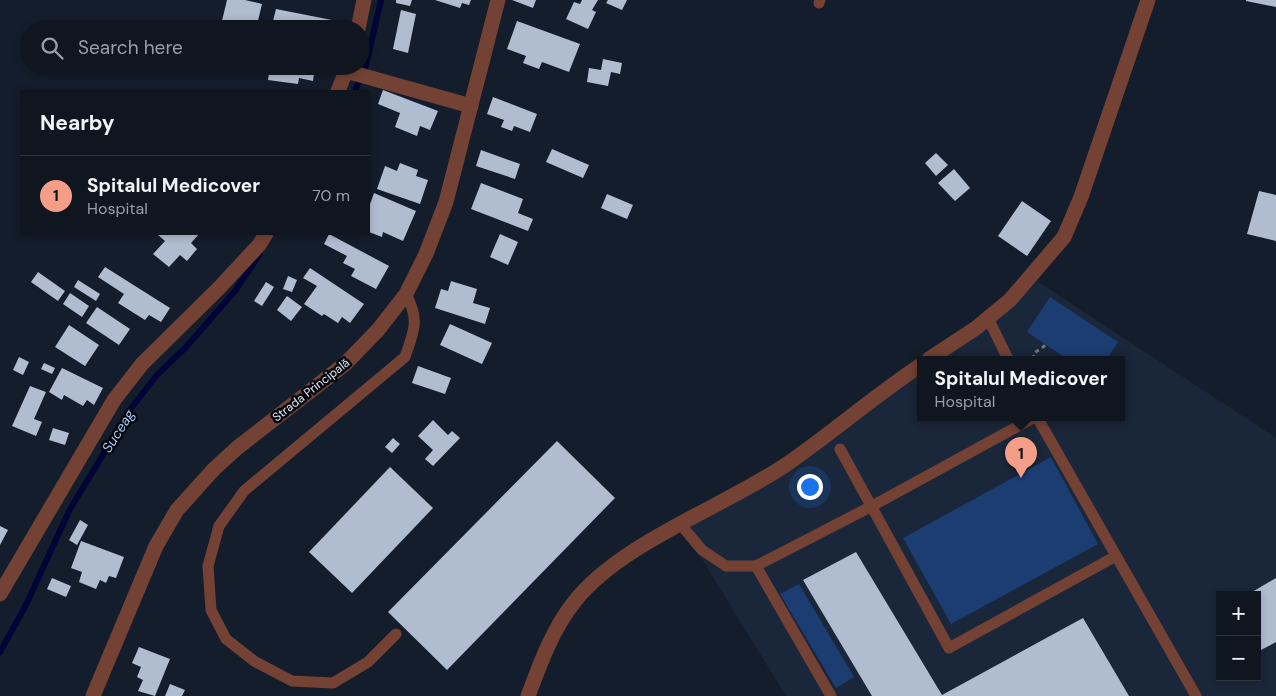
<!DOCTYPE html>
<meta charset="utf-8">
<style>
body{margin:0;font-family:"DM Sans",sans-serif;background:#1d232d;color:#f1f3f6}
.controls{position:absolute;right:15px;bottom:15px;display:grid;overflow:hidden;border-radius:0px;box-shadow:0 2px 8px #0003}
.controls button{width:45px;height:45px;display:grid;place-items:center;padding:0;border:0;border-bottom:1px solid #2f353e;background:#0f1620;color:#f1f3f6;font:25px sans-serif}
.you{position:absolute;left:809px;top:486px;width:18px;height:18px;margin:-12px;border:4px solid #fff;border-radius:50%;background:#1a73e8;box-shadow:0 0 0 8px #1a73e833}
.badge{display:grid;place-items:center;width:32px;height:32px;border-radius:50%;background:#f49e87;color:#111;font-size:16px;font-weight:700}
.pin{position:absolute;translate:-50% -41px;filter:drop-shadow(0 1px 2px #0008)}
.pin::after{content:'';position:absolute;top:26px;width:18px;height:15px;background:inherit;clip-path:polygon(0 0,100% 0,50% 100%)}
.popup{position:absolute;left:917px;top:356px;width:208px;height:65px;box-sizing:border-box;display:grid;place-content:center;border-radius:0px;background:#0f1620;filter:drop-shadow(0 1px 4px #0005);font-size:16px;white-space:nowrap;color:#9b9fa5}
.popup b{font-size:19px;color:#f1f3f6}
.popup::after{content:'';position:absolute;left:50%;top:100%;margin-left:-10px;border:10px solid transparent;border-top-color:#0f1620}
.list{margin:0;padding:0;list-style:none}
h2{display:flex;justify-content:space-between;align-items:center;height:65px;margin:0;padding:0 20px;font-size:21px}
h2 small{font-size:16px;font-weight:400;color:#9b9fa5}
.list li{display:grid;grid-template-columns:32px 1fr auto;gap:15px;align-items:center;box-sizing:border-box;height:80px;padding:0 20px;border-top:1px solid #2f353e}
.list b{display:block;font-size:19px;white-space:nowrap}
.list p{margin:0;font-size:16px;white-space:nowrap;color:#9b9fa5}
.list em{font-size:16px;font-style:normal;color:#9b9fa5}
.icon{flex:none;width:28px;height:28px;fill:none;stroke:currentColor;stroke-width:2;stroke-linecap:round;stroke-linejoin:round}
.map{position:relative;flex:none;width:1276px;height:696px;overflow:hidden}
.search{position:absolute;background:#0f1620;box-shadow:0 2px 8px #0003;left:20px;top:20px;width:350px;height:55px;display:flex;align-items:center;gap:12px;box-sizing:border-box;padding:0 18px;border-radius:28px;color:#9b9fa5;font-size:19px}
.panel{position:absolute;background:#0f1620;box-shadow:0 2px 8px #0003;left:20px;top:90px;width:350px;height:145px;border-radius:0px}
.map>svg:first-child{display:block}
</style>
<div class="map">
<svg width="1276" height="696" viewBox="0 0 1276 696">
<rect width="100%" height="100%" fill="#141d2b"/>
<!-- built -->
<path fill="#1a2639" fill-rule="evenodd" d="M1031,277L1276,438V696H786L681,525L746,490L921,365V417H1121V359H929ZM1220,595H1257V677H1220Z"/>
<!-- green -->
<g fill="#1c3d72">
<polygon points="1050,297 1118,342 1107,359 1067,359 1027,332"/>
<polygon points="1051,457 1098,544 951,624 903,538"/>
<polygon points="799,584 854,677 836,688 780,594"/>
</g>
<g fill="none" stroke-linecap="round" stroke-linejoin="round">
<!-- stream -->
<g stroke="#000436" stroke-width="6">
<polyline points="355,91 366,65 381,0"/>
<polyline points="0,652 26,605 70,509 132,407 157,375 186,347 235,291 260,254"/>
</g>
</g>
<!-- building -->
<g fill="#b0bccf">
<polygon points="227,0 245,0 262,4 256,29 220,29"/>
<polygon points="396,0 412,0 410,6 396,3"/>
<polygon points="435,0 471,0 469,5 462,3 460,8"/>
<polygon points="512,0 536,0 533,8"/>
<polygon points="582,0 598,0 592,10 596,12 588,29 566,19 574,2 580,4"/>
<polygon points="608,0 627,0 622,10 606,3"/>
<polygon points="1246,0 1276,0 1276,7 1246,1"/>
<polygon points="276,9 342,22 341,29 271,29"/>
<polygon points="401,10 416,14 408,53 393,49"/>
<polygon points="517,21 580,44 569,72 542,62 539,69 523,63 526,56 507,49"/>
<polygon points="603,59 622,63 620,74 611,72 608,86 587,82 589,68 601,70"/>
<polygon points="270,66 315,66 313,81 299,78 298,84 268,80"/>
<polygon points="383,90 438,111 430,130 420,126 417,136 395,127 400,113 378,104"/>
<polygon points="493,97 537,114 530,132 514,126 512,131 501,127 504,120 487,114"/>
<polygon points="552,149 589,165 583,178 546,162"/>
<polygon points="481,150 520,164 515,179 476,166"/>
<polygon points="936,153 948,165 936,176 925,163"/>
<polygon points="400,163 418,170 416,176 428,180 420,204 377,189 385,166 397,171"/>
<polygon points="954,169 970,188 955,201 938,183"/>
<polygon points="481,183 523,199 518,213 533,219 528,231 471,209"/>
<polygon points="1259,191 1276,195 1276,241 1247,234"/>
<polygon points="374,193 416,211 403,241 383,232 382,237 369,232 369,207"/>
<polygon points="607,194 633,205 627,219 601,208"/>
<polygon points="1022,201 1051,221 1027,256 998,236"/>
<polygon points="157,234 199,234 191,243 197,249 187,261 180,255 169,267 153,254 165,241"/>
<polygon points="329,234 389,266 376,289 351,276 355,269 343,263 347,256 324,244"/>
<polygon points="500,234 518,242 508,265 490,257"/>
<polygon points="105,267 170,308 161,322 149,315 145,320 118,303 124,294 98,277"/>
<polygon points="310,268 364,304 350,323 342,317 338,323 324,314 322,316 304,304 317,286 303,278"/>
<polygon points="38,272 65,291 58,301 31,282"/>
<polygon points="288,276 297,280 292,292 283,289"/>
<polygon points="78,280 100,294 96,301 74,287"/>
<polygon points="451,281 477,289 473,303 490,308 485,324 435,308 441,289 448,291"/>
<polygon points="266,282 274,287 262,306 254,301"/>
<polygon points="70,293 89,306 82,317 63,304"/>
<polygon points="287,296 302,307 291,321 277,310"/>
<polygon points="97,307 130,329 119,345 86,323"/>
<polygon points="450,324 492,343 482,364 440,345"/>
<polygon points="69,325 99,345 85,366 55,347"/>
<polygon points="19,357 29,362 23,375 13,370"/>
<polygon points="44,363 55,368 52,374 41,369"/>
<polygon points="418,366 451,378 445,394 412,383"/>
<polygon points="62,368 103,388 94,405 87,400 83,406 64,395 62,400 49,392"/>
<polygon points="30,386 46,392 34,419 42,422 36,436 12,426"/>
<polygon points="433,420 448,435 452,431 460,438 433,466 425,459 433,450 418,436"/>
<polygon points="53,428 69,433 65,445 49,440"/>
<polygon points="393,438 400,444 392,453 385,447"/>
<polygon points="557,441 615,498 447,670 388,612"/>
<polygon points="390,467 433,508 352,593 309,552"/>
<polygon points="80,520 88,525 77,545 69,540"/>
<polygon points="0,526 8,530 0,545"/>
<polygon points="81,541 124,557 116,578 109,576 106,583 100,580 96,589 79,582 82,572 71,568"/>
<polygon points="856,552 942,695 1083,618 1129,696 872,696 803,580"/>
<polygon points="52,578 71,586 66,597 47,589"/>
<polygon points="1276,578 1276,642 1261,650 1257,644 1257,595 1247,595"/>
<polygon points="139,647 170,659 155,696 138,691 143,680 137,677 141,667 132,663"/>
<polygon points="170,684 185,690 182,696 165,696"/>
</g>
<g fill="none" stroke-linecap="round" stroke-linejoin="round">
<!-- path -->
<polyline stroke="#6c7480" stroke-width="3" stroke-dasharray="4 4" stroke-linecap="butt" points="1034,359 1033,354 1046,345"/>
<!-- lane -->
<g stroke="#734234" stroke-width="11">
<polyline points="819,3 820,0"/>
<polyline points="988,318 1008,359"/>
<polyline points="1037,417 1196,696"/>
<polyline points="840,449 949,648 1116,556"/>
<polyline points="681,525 702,550 726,566 756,566 872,506 1035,417"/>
<polyline points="756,566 831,696"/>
<path d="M396,634L368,662L333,683L292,681L254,661L226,639L211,610L208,566L219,526L244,491L405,357C414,330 420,321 406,294"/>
</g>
<!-- street -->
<g stroke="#734234" stroke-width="15">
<polyline points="358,29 364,0"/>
<polyline points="346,71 471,106"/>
<polyline points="338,91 348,66"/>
<polyline points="929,359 976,328 1010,300 1064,237 1081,197 1148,0"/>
<polyline points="0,594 114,400 142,364 219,288 259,245 266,234"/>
<polyline points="93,696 156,546 177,510 214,469 237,448 345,364 378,330 406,294 426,254 446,202 498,0"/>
<path d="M528,696C540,664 553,628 575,601C621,543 721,508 784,466C831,434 874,396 921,365"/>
</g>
</g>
<g text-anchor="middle" stroke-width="5" stroke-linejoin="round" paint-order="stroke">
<!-- street labels -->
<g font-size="12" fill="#e2e8f2" stroke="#04070d">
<text transform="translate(311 390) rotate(-38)" y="4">Strada Principală</text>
</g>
<!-- water labels -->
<g font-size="14" font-style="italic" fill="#a7c7f8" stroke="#04070d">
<text transform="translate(118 431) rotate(-58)" y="5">Suceag</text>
</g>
</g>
</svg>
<div class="controls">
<button>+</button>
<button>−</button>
</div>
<div class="you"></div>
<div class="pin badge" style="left:1021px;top:478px">1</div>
<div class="popup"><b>Spitalul Medicover</b>Hospital</div>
<div class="search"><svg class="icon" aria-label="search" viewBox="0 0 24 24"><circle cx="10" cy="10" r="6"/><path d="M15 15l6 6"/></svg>Search here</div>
<section class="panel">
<h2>Nearby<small></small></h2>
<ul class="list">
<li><span class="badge">1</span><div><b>Spitalul Medicover</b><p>Hospital</p></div><em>70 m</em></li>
</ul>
</section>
</div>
